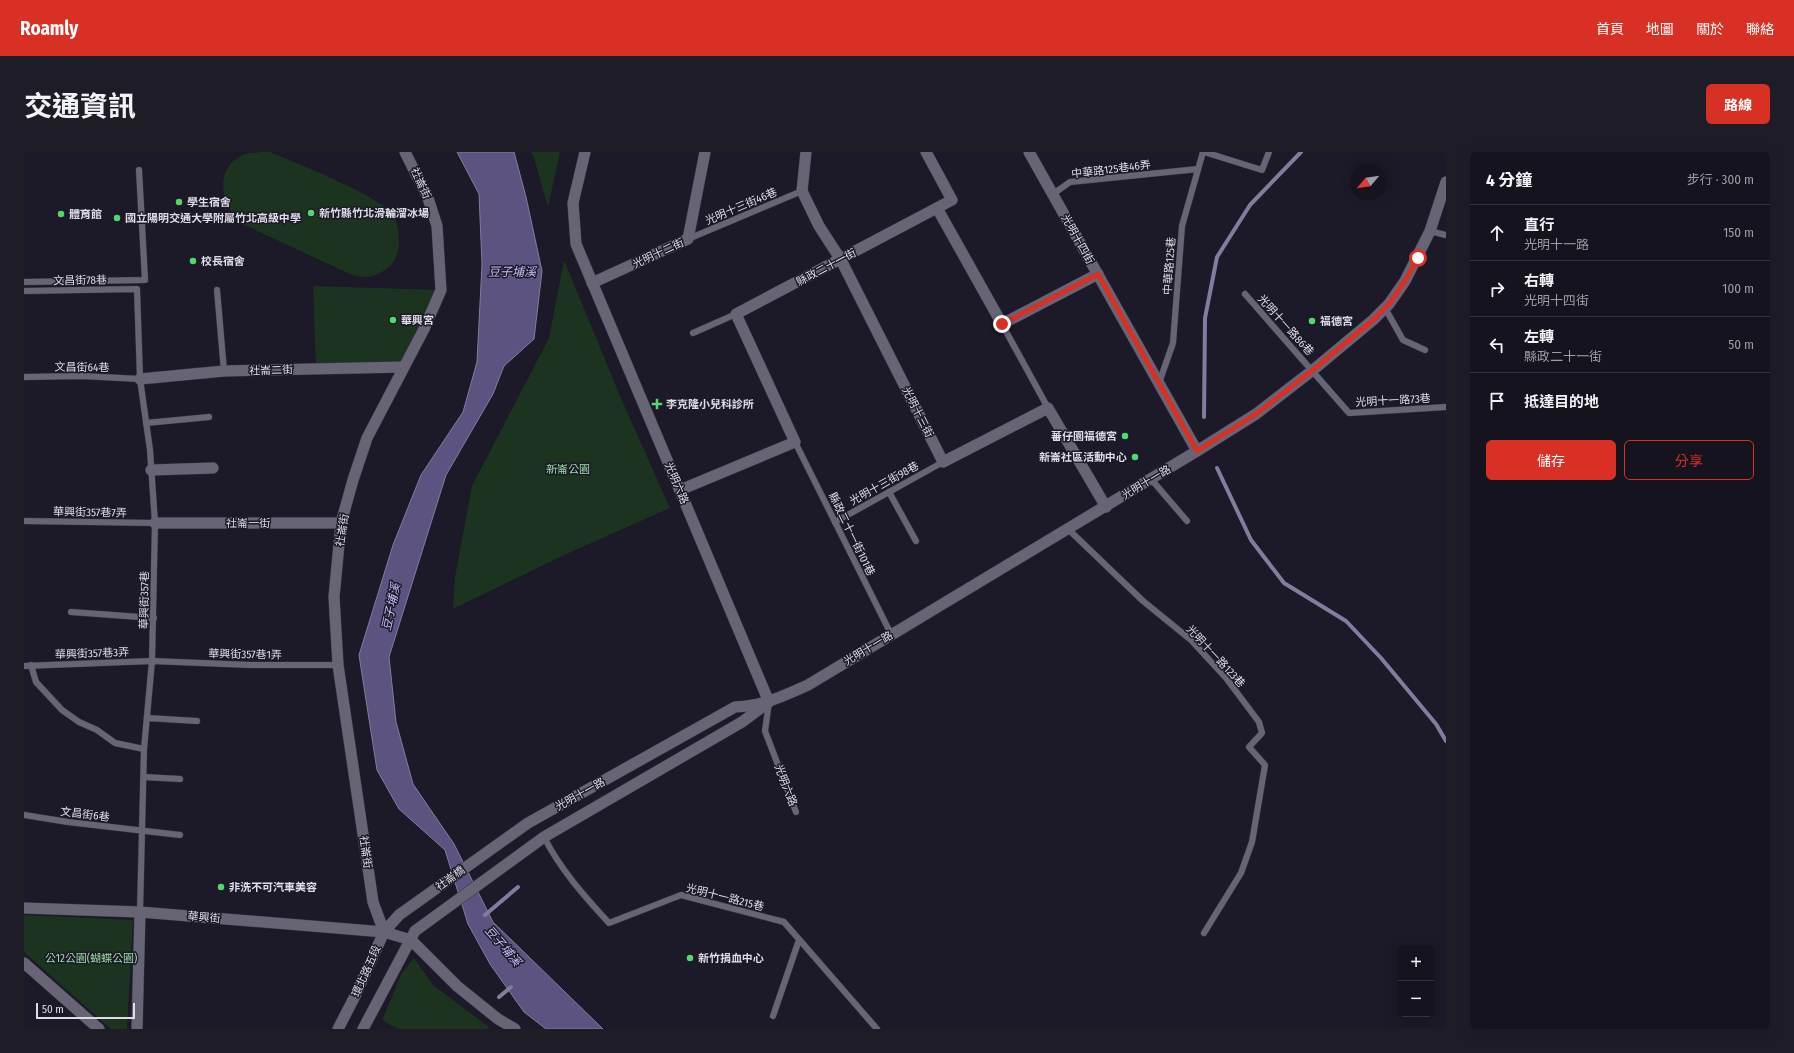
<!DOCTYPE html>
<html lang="zh-TW">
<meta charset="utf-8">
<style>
body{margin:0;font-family:"Fira Sans Condensed","Noto Sans TC",sans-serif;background:#1e1c27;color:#f1f3f6}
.controls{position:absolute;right:12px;bottom:12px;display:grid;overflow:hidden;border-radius:6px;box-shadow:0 4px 16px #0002}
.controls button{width:36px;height:36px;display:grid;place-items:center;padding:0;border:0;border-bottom:1px solid #34323c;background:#15131e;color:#f1f3f6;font:20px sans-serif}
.compass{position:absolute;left:1326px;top:12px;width:36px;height:36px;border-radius:50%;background:#15131e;box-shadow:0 4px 16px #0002;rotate:241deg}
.scale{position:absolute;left:12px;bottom:10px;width:99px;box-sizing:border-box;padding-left:4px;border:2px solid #dedde7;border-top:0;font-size:11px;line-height:14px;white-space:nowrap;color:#dedde7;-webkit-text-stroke:3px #1c1928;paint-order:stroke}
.stop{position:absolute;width:12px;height:12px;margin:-9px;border:3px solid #d93025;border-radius:50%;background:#fff}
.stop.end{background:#d93025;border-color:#fff;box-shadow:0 1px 4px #0008}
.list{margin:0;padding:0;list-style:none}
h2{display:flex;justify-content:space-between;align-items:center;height:52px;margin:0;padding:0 16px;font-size:17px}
h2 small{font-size:13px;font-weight:400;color:#9d9ea4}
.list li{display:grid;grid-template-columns:26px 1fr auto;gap:12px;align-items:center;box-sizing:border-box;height:56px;padding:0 16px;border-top:1px solid #34323c}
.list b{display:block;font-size:15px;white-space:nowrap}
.list p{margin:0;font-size:13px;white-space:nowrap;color:#9d9ea4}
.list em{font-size:13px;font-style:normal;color:#9d9ea4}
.actions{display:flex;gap:8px;padding:12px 16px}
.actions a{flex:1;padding:9px 0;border:1px solid #d93025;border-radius:6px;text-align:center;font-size:14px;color:#d93025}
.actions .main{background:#d93025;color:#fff}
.icon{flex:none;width:22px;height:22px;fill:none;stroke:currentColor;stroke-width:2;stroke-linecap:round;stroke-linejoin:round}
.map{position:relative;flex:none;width:1422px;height:877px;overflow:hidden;border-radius:6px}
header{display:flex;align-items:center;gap:24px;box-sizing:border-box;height:56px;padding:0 20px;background:#d93025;color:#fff}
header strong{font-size:19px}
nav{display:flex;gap:22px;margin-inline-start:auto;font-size:14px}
.intro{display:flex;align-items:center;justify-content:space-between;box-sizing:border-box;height:96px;padding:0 24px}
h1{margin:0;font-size:28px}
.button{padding:10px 18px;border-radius:6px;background:#d93025;color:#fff;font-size:14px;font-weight:700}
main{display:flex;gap:24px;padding:0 24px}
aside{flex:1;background:#15131e;border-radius:6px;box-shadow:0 4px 16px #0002}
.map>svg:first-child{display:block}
</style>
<header>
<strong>Roamly</strong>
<nav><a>首頁</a><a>地圖</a><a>關於</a><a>聯絡</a></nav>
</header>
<div class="intro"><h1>交通資訊</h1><a class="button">路線</a></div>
<main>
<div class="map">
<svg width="1422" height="877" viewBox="0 0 1422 877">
<rect width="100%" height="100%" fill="#1c1928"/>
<!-- green -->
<g fill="#1b331f">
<path d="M237,0H246C270,10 359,45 370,64C374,72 375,82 375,91C375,99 371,110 365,115C351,126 342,127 326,122L214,70C197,48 189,16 221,2C226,0 232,1 237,0Z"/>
<polygon points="507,0 536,0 524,55 510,6"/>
<polygon points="540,108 596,244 646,356 538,404 429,457 431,425 448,334 525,186"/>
<polygon points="289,134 417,138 379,215 292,216"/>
<polygon points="0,763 109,768 103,877 87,877 0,800"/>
<polygon points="390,806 409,833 465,875 463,877 374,877 358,868 378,821"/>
</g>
<!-- water -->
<polygon fill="#5c5380" stroke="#837c9f" points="433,0 490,0 502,45 518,119 510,187 480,214 469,242 422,323 365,505 372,570 389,632 430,692 469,770 579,877 522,877 500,860 466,812 444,772 421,698 375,657 353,618 335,503 369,393 397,323 439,260 453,210 458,112 455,42"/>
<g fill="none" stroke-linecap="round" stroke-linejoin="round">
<!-- stream -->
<g stroke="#837c9f" stroke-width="4">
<polyline points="1180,265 1181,166 1193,105 1226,53 1277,0"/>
<polyline points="1193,316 1227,388 1260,431 1322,469 1357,506 1412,572 1422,589"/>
<polyline points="461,763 494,735"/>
<polyline points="475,845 487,835"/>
</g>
<!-- service casing -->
<g stroke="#363540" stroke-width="7">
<g id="service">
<polyline points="1180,0 1238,18 1245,0"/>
<polyline points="1029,42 1046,30 1174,17"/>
<polyline points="1406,79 1422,83"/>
<polyline points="664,87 778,39"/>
<polyline points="0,130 121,128 115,18"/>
<polyline points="193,138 200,219"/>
<polyline points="0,139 113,137 116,227 126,298 131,371 128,509 120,597 116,760"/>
<polyline points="1221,142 1325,261 1422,255"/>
<polyline points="1361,156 1379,188 1401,198"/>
<polyline points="978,172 1024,256"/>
<polyline points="669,181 712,162"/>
<polyline points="0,225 58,224 116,227"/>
<polyline points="1135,231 1149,191 1158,74 1179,0"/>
<polyline points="122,271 185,265"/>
<polyline points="771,290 867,482"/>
<polyline points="1127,327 1163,369"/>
<polyline points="865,340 892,389"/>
<polyline points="0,369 131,371"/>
<polyline points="811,370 919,310"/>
<polyline points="1044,377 1119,449 1167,488 1202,526 1235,570 1238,581 1225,595 1241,613 1228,690 1217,721 1180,781"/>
<polyline points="47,460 130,466"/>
<polyline points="7,513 12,530 38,558 55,570 73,578 91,591 120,597"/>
<polyline points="0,514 128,509 227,513 314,513"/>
<polyline points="745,550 741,579 772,660"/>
<polyline points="123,566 173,569"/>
<polyline points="120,625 156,627"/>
<polyline points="0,663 44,670 156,683"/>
<path d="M520,685C536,717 561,745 585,771L657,743L760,770L853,877"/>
<polyline points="749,864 775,788"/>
</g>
</g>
<!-- minor casing -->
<g stroke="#363540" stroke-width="12">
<g id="minor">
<polyline points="381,0 404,46 413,74 417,138 400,177 343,286 329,328 317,371 310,445 314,513 349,750 360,780 387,788 433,834 474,867 491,877"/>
<polyline points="782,0 778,39 795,74 817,108 919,310 1024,256 1082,355"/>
<polyline points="1005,0 1173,299"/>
<polyline points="913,56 978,172 1074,122"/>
<polyline points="568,131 664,87 681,0"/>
<polyline points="116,227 200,219 379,215"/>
<polyline points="127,318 189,316"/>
<polyline points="656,338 771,290 712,162 928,48 902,0"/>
<polyline points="131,371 317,371"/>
<polyline points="113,877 116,760"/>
</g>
</g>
<!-- tertiary casing -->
<g stroke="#363540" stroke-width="12">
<g id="tertiary">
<polyline points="561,0 549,51 552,92 745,550"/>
<polyline points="0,756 116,760 360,780"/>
<polyline points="0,811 75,877"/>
<path d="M314,877L331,844L360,780L375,763L504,671L711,555C738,554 760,544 784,533L1173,299L1232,262L1289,218L1349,168L1365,152L1381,129L1406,79L1422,30"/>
<polyline points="339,877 391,779 520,685 718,570 741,553"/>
</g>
</g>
<!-- service -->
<use href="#service" stroke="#676476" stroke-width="6"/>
<!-- minor -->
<use href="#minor" stroke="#676476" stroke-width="11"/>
<!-- tertiary -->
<use href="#tertiary" stroke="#676476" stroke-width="11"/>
</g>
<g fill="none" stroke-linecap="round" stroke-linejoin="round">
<!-- route -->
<polyline stroke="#d93025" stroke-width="5" points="978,172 1074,122 1173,299 1232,262 1289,218 1349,168 1365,152 1381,129 1394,106"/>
</g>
<!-- markers -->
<g fill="#56d671" stroke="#1c1928" stroke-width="1.5">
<circle cx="155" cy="50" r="4"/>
<circle cx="287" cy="61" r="4"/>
<circle cx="37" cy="62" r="4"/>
<circle cx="93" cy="66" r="4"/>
<circle cx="169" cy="109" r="4"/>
<circle cx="369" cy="168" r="4"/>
<circle cx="1288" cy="169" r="4"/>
<path d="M631 246h4v4h4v4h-4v4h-4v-4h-4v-4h4z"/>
<circle cx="1101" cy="284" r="4"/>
<circle cx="1111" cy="305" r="4"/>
<circle cx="197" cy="735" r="4"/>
<circle cx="666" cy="806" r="4"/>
</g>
<g text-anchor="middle" stroke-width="3" stroke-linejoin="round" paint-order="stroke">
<!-- street labels -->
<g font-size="11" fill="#dedde7" stroke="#1c1928">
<text transform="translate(1087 17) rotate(-7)" y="4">中華路125巷46弄</text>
<text transform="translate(397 31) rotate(65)" y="4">社崙街</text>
<text transform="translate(717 54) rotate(-23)" y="4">光明十三街46巷</text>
<text transform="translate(1054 87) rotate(61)" y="4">光明十四街</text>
<text transform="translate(634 101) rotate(-25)" y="4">光明十二街</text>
<text transform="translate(1145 114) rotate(-86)" y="4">中華路125巷</text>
<text transform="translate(802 115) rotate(-28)" y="4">縣政二十一街</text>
<text transform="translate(56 128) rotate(-1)" y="4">文昌街78巷</text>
<text transform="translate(1262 173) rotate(48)" y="4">光明十一路86巷</text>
<text transform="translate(58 215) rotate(1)" y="4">文昌街64巷</text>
<text transform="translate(247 218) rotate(-2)" y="4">社崙二街</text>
<text transform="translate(1369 248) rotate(-3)" y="4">光明十一路73巷</text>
<text transform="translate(894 260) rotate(63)" y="4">光明十三街</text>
<text transform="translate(1122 330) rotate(-31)" y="4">光明十一路</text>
<text transform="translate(653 331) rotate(67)" y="4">光明六路</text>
<text transform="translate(860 331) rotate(-29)" y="4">光明十三街98巷</text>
<text transform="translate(66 360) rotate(1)" y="4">華興街357巷7弄</text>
<text x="224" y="375">社崙一街</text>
<text transform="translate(318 378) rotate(-81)" y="4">社崙街</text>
<text transform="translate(828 382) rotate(64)" y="4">縣政二十一街101巷</text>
<text transform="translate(120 448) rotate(-89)" y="4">華興街357巷</text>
<text transform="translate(844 496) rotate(-31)" y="4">光明十一路</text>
<text transform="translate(68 501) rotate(-2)" y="4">華興街357巷3弄</text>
<text transform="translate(221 502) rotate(1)" y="4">華興街357巷1弄</text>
<text transform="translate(1192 504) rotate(47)" y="4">光明十一路123巷</text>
<text transform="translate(762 633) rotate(69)" y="4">光明六路</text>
<text transform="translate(556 642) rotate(-29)" y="4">光明十一路</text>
<text transform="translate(61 662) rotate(7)" y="4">文昌街6巷</text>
<text transform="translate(342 700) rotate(82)" y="4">社崙街</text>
<text transform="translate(426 726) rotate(-36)" y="4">社崙橋</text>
<text transform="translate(701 745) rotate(14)" y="4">光明十一路215巷</text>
<text transform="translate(180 765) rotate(5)" y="4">華興街</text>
<text transform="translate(342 819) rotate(-66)" y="4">環北路五段</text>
</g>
<!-- poi labels -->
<g font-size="11" font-weight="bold" fill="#dedde7" stroke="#1c1928" text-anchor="start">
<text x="163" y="54">學生宿舍</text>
<text x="295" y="65">新竹縣竹北滑輪溜冰場</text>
<text x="45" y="66">體育館</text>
<text x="101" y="70">國立陽明交通大學附屬竹北高級中學</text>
<text x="177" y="113">校長宿舍</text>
<text x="377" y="172">華興宮</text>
<text x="1296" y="173">福德宮</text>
<text x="642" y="256">李克隆小兒科診所</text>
<text x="1093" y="288" text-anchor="end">蕃仔園福德宮</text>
<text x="1103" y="309" text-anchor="end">新崙社區活動中心</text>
<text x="205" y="739">非洗不可汽車美容</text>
<text x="674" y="810">新竹捐血中心</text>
</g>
<!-- park labels -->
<g font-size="11" fill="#9bdca4" stroke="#1c1928">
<text x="544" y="321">新崙公園</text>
<text x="67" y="810">公12公園(蝴蝶公園)</text>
</g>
<!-- water labels -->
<g font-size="12" font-style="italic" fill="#c7bdf8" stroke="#1c1928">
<text x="488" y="124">豆子埔溪</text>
<text transform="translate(367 455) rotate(-78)" y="4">豆子埔溪</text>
<text transform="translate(479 794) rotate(49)" y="4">豆子埔溪</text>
</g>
</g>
</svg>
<div class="controls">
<button>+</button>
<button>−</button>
</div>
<svg class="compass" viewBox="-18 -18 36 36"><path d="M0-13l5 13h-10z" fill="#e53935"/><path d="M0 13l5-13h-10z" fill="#9d9ea4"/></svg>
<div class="scale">50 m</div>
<div class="stop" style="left:1394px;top:106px"></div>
<div class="stop end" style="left:978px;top:172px"></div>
</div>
<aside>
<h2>4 分鐘<small>步行 · 300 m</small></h2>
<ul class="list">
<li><svg class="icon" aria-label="ahead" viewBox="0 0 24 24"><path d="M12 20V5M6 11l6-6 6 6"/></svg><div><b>直行</b><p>光明十一路</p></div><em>150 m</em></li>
<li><svg class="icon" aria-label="right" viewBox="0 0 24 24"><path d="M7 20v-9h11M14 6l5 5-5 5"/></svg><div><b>右轉</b><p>光明十四街</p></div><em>100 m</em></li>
<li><svg class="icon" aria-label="left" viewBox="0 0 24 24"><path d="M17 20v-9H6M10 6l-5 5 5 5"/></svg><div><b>左轉</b><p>縣政二十一街</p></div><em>50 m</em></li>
<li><svg class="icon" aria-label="arrive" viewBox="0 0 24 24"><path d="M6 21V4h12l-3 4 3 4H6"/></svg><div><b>抵達目的地</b></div></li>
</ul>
<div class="actions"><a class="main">儲存</a><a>分享</a></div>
</aside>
</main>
